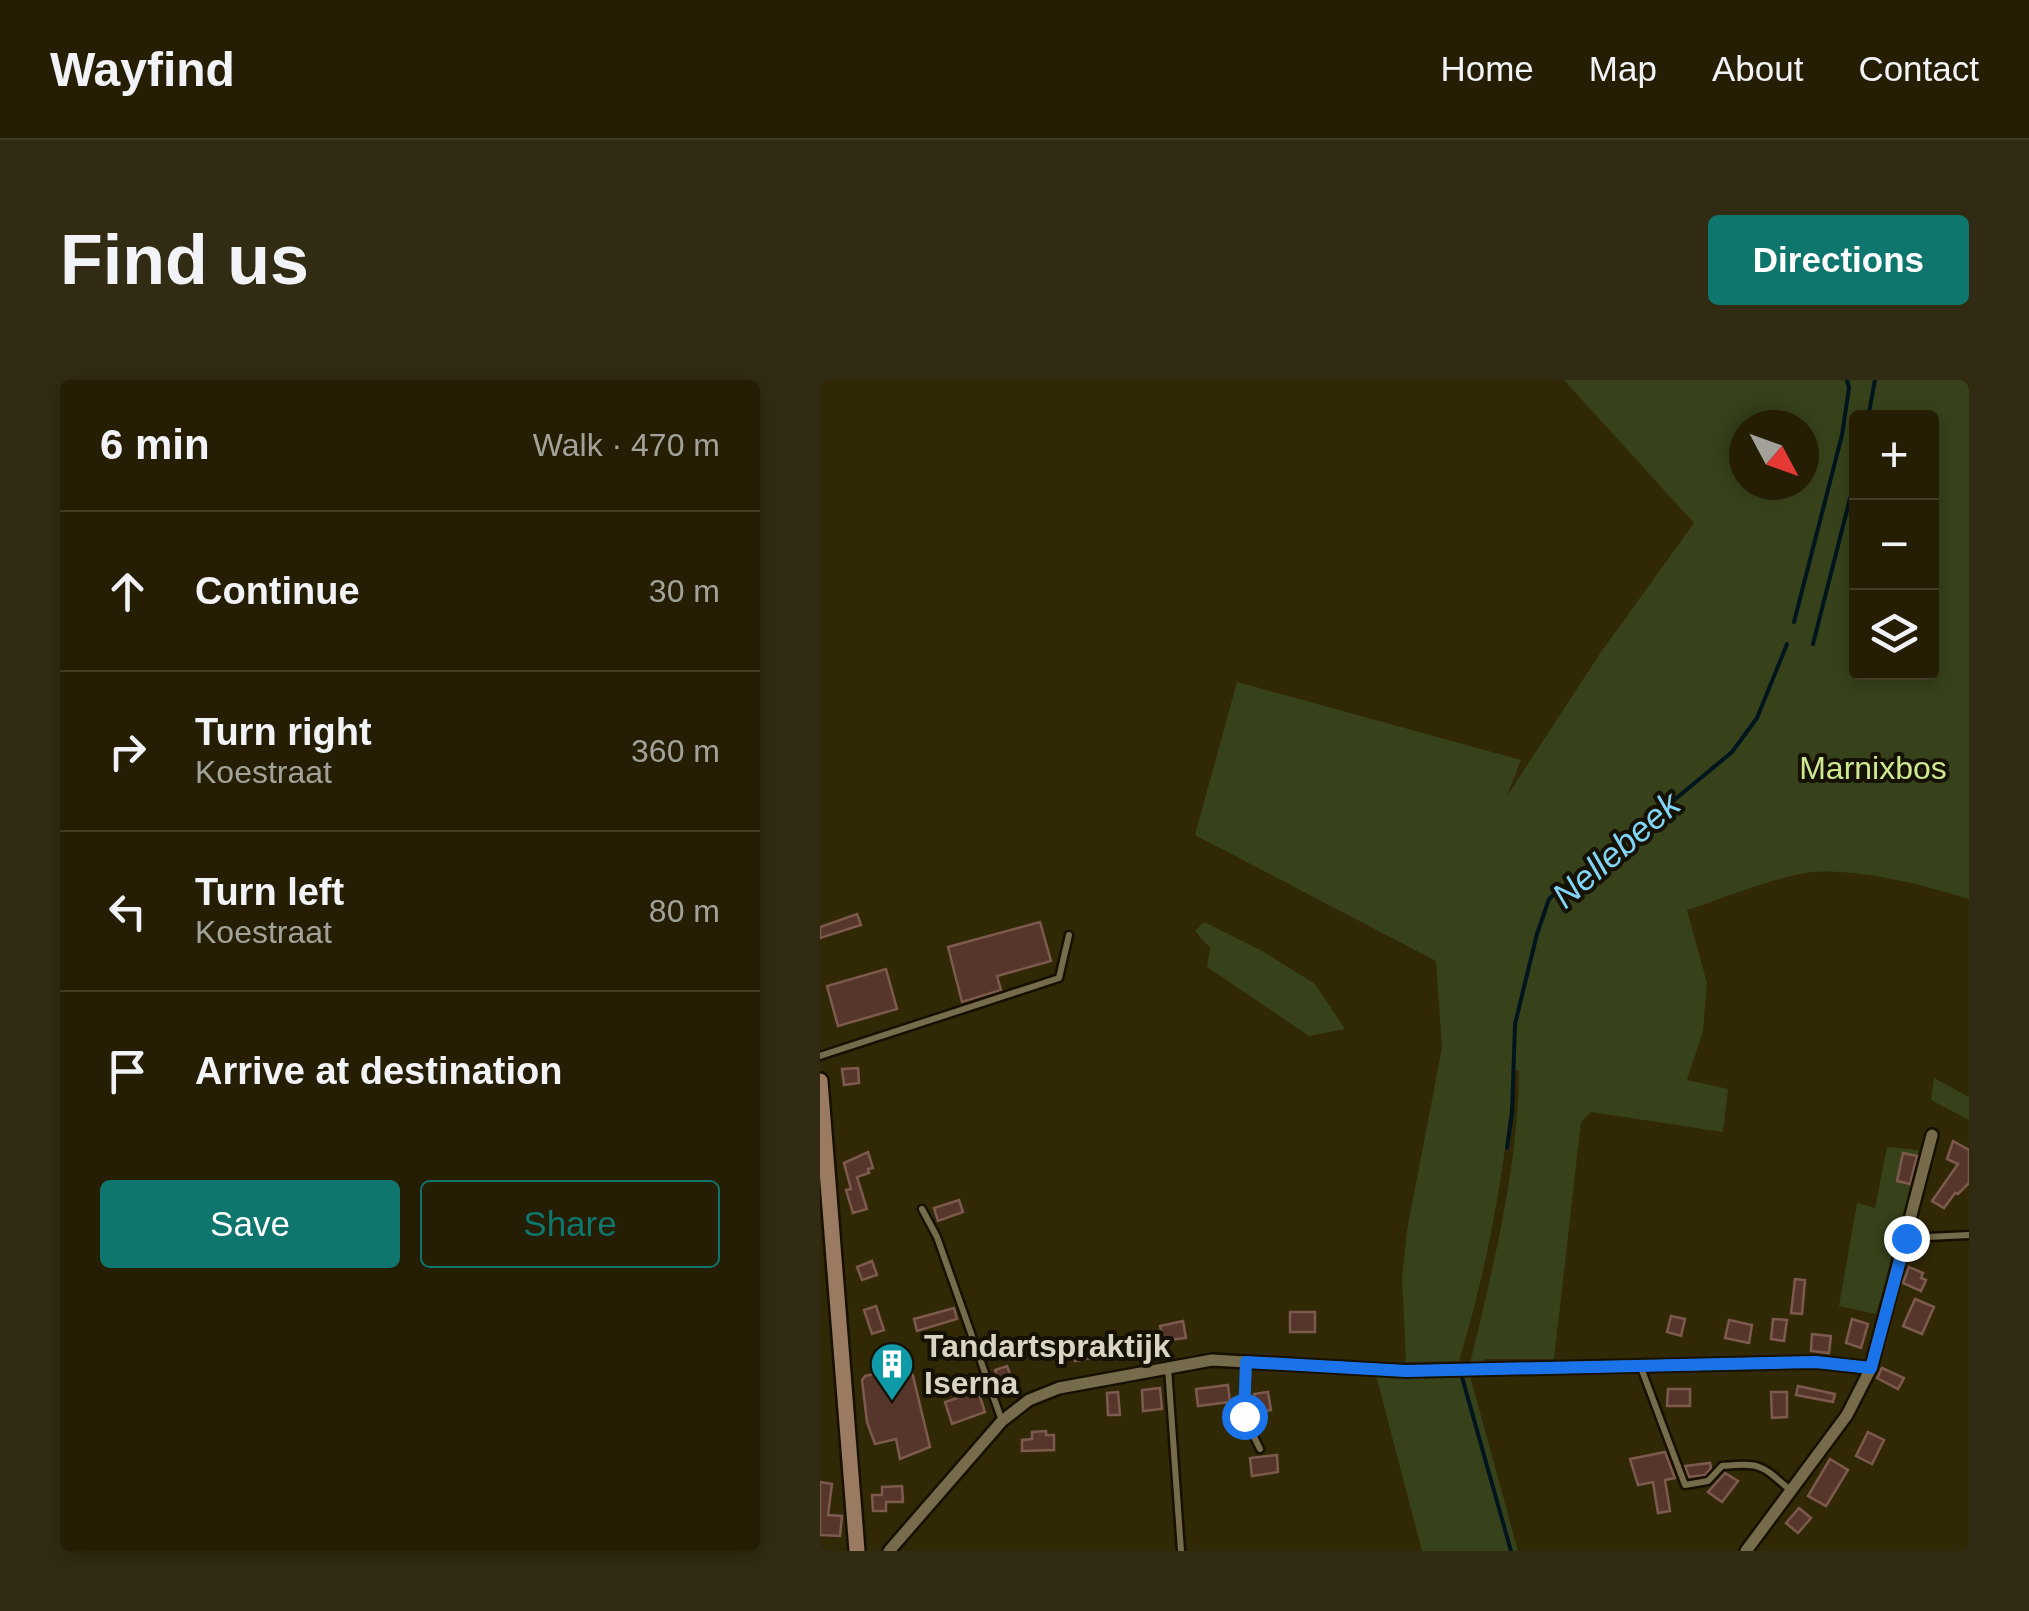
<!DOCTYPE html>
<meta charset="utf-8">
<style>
body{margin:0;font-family:Arial,sans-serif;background:#312b13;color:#f1f3f6}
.controls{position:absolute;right:30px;top:30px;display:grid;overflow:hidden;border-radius:10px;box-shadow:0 5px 15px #0003}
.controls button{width:90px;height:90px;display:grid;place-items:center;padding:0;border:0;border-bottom:2px solid #423c26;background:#251e04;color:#f1f3f6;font:50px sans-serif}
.compass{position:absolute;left:909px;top:30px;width:90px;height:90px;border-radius:50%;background:#251e04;box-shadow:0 5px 15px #0003;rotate:131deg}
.stop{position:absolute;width:30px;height:30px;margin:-22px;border:8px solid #1a73e8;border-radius:50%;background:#fff}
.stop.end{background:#1a73e8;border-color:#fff;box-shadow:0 2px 10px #0008}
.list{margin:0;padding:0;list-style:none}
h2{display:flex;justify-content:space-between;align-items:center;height:130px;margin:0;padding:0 40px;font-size:42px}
h2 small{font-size:32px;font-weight:400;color:#a3a29a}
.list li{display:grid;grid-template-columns:65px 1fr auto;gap:30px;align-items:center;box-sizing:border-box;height:160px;padding:0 40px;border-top:2px solid #423c26}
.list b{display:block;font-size:38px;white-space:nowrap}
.list p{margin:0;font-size:32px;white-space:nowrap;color:#a3a29a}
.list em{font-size:32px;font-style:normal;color:#a3a29a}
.actions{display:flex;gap:20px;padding:30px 40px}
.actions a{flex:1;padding:22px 0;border:2px solid #0f766e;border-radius:10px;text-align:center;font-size:35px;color:#0f766e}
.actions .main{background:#0f766e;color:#fff}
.icon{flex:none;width:55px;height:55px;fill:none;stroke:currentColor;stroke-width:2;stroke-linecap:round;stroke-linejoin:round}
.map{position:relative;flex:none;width:1149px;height:1171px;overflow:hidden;border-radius:10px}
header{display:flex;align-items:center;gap:60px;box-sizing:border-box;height:140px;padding:0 50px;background:#251e04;border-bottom:2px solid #423c26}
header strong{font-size:48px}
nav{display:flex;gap:55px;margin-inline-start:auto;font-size:35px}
.intro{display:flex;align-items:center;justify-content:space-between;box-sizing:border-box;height:240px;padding:0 60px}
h1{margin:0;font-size:70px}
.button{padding:25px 45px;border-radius:10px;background:#0f766e;color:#fff;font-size:35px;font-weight:700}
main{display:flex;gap:60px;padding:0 60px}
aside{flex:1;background:#251e04;border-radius:10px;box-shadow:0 5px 15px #0003}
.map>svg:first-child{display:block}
</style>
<header>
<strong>Wayfind</strong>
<nav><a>Home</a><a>Map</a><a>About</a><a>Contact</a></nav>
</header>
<div class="intro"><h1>Find us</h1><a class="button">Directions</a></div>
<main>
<aside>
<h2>6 min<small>Walk · 470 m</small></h2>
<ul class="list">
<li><svg class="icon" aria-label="ahead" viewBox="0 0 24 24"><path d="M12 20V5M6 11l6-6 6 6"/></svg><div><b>Continue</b></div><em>30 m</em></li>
<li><svg class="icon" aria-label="right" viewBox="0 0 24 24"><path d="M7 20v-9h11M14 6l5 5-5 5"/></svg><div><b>Turn right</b><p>Koestraat</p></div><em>360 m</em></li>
<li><svg class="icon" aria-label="left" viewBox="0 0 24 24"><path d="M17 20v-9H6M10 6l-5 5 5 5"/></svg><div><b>Turn left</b><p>Koestraat</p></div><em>80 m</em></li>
<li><svg class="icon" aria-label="arrive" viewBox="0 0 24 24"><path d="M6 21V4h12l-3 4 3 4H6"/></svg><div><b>Arrive at destination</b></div></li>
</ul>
<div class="actions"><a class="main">Save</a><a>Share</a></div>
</aside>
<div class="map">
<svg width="1149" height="1171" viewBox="0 0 1149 1171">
<rect width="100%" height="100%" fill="#312806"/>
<!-- green -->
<g fill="#37421b" fill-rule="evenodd">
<path d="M744,0H1149V519C1105,505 1024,484 979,494C941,502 904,518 867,530L887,603L883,651L867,700L908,709L903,752L771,732L761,742L734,979H666L649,988C672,891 698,791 699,691L694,690C685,789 668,886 639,981L586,982L582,898L587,850L622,668L616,581L375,455L417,302L701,380L687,416L781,272L874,143ZM1036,38H1112V292H1036ZM924,45H984V105H924Z"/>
<polygon points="384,542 444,572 495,604 525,649 489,656 387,587 390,568 375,551"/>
<polygon points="1114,698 1149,717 1149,740 1111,720"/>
<polygon points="1067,767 1099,770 1077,866 1056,934 1019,926 1037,823 1055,828"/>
<polygon points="556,995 650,996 698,1171 602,1171"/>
</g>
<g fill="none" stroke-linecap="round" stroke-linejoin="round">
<!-- stream -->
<g stroke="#00151d" stroke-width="4">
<polyline points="1048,38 1055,0"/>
<polyline points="974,242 1022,55 1029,8 1027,0"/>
<polyline points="993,264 1036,95"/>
<polyline points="687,768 692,733 695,644 717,554 729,519 803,456 835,436 912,372 937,338 967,264"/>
<polyline points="642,997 691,1171"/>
</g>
</g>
<!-- building -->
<g fill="#56362b" stroke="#7d5a4e" stroke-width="2.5">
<polygon points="37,534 41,545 0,558 0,547"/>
<polygon points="220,542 231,581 177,596 181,610 142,622 128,567"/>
<polygon points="66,589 77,629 18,646 7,606"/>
<polygon points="38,688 39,703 24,705 22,689"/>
<polygon points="1133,761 1149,770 1149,803 1138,814 1135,813 1124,828 1112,821 1138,784 1127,779"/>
<polygon points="48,772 53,788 48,789 49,793 37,797 47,829 33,833 26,810 31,809 24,783"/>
<polygon points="1083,773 1097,776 1090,804 1077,801"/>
<polygon points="139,820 143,832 118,841 114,828"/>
<polygon points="52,881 57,895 42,900 37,887"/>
<polygon points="1089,887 1103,893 1101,898 1106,900 1101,911 1083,903"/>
<polygon points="975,899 985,900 982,934 971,933"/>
<polygon points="1095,919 1114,927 1102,954 1083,946"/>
<polygon points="56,926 64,950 52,954 44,930"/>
<polygon points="134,928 137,939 97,951 94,939"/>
<rect x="470" y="932" width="25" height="20"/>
<polygon points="851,936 865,939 861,956 847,952"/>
<polygon points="953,939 967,940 964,961 951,959"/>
<polygon points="1032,939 1048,944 1041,968 1026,963"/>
<polygon points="909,940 932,945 929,963 905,958"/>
<polygon points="363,941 366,958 316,964 317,969 299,973 295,959 341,951 340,946"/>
<polygon points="992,954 1011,956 1009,973 991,971"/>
<polygon points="279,961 282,976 255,981 253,966"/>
<polygon points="77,972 81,989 89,988 93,996 110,1067 80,1079 76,1059 55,1064 47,1042 42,1000 45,996 60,993 56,977"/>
<polygon points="187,986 196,1010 184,1014 175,990"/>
<polygon points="1062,988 1084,998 1078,1009 1057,998"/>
<polygon points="408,1005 410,1022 378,1026 376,1009"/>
<polygon points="978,1006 1015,1014 1013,1022 976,1015"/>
<polygon points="340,1008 342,1029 323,1031 322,1010"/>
<polygon points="848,1009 870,1009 870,1026 847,1026"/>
<polygon points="158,1011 165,1032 132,1044 125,1022"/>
<polygon points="298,1012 300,1035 288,1035 287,1013"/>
<polygon points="448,1012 451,1030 437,1033 434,1014"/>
<polygon points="951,1012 967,1012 967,1037 952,1038"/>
<polygon points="226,1051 226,1055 234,1055 234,1070 202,1071 202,1060 212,1059 212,1052"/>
<polygon points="1048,1052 1064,1060 1052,1084 1036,1076"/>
<polygon points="845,1072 855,1098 845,1100 850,1131 838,1133 833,1102 818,1105 810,1079"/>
<polygon points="457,1075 458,1092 432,1096 430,1078"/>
<polygon points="1010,1079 1028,1090 1006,1126 988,1116"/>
<polygon points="890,1083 891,1088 885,1095 869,1097 865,1086"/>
<polygon points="905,1093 918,1101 902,1122 888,1112"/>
<polygon points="0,1102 12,1104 8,1135 22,1136 20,1156 0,1155"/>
<polygon points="82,1106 83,1122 66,1122 66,1131 53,1131 52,1115 62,1115 62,1107"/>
<polygon points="979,1128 991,1138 978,1153 966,1143"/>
</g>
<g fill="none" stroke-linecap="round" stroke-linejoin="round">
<!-- lane casing -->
<g stroke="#171000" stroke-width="11">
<g id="lane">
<polyline points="0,676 239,598 249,555"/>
<polyline points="102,829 117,857 182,1041"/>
<polyline points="1087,858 1149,855"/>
<polyline points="426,982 424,1036 440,1069"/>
<path d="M820,985L865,1105L888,1101L902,1086C942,1083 940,1084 970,1110"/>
<polyline points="348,988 361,1171"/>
</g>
</g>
<!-- street casing -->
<g stroke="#171000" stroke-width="16">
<g id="street">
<polyline points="69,1171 182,1041 209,1020 239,1008 392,980 586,991 996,982 1051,988"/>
<polyline points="926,1171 1027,1035 1051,988 1112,755"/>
</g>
</g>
<!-- secondary casing -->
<g stroke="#171000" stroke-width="20">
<polyline id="secondary" points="0,701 37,1171"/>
</g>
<!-- lane -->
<use href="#lane" stroke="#766c4b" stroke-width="6"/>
<!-- street -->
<use href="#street" stroke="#766c4b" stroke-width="11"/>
<!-- secondary -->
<use href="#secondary" stroke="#9a7a60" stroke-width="15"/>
</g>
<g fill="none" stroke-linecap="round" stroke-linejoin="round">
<!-- route -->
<polyline stroke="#1a73e8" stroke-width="12" points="424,1036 426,982 586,991 996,982 1051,988 1086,858"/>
</g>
<!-- icons -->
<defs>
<g id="building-pin" transform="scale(2.25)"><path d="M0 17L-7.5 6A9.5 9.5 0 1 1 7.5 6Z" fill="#0f9aa8" stroke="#151105"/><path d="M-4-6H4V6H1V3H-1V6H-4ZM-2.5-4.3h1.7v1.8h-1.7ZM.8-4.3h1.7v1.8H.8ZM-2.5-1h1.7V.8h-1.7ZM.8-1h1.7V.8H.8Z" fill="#fff"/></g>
</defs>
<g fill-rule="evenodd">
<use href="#building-pin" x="72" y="984"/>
</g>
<g text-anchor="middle" stroke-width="8" stroke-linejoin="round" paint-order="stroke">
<!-- park labels -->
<g font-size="32" fill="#cee890" stroke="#151105">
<text x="1053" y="399">Marnixbos</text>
</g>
<!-- poi labels -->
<g font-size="32" font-weight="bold" fill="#dad5c3" stroke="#151105" text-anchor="start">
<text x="104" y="977">Tandartspraktijk<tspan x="104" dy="37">Iserna</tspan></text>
</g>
<!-- water labels -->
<g font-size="35" font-style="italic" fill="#82d4f5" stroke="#151105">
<text transform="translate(796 470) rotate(-41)" y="12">Nellebeek</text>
</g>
</g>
</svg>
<div class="controls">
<button>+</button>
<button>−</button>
<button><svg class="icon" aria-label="layers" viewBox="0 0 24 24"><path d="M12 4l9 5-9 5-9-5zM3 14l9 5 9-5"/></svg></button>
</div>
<svg class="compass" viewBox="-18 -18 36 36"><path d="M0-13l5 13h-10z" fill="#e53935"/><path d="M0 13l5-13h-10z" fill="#a3a29a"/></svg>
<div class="stop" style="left:424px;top:1036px"></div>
<div class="stop end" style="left:1086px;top:858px"></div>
</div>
</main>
